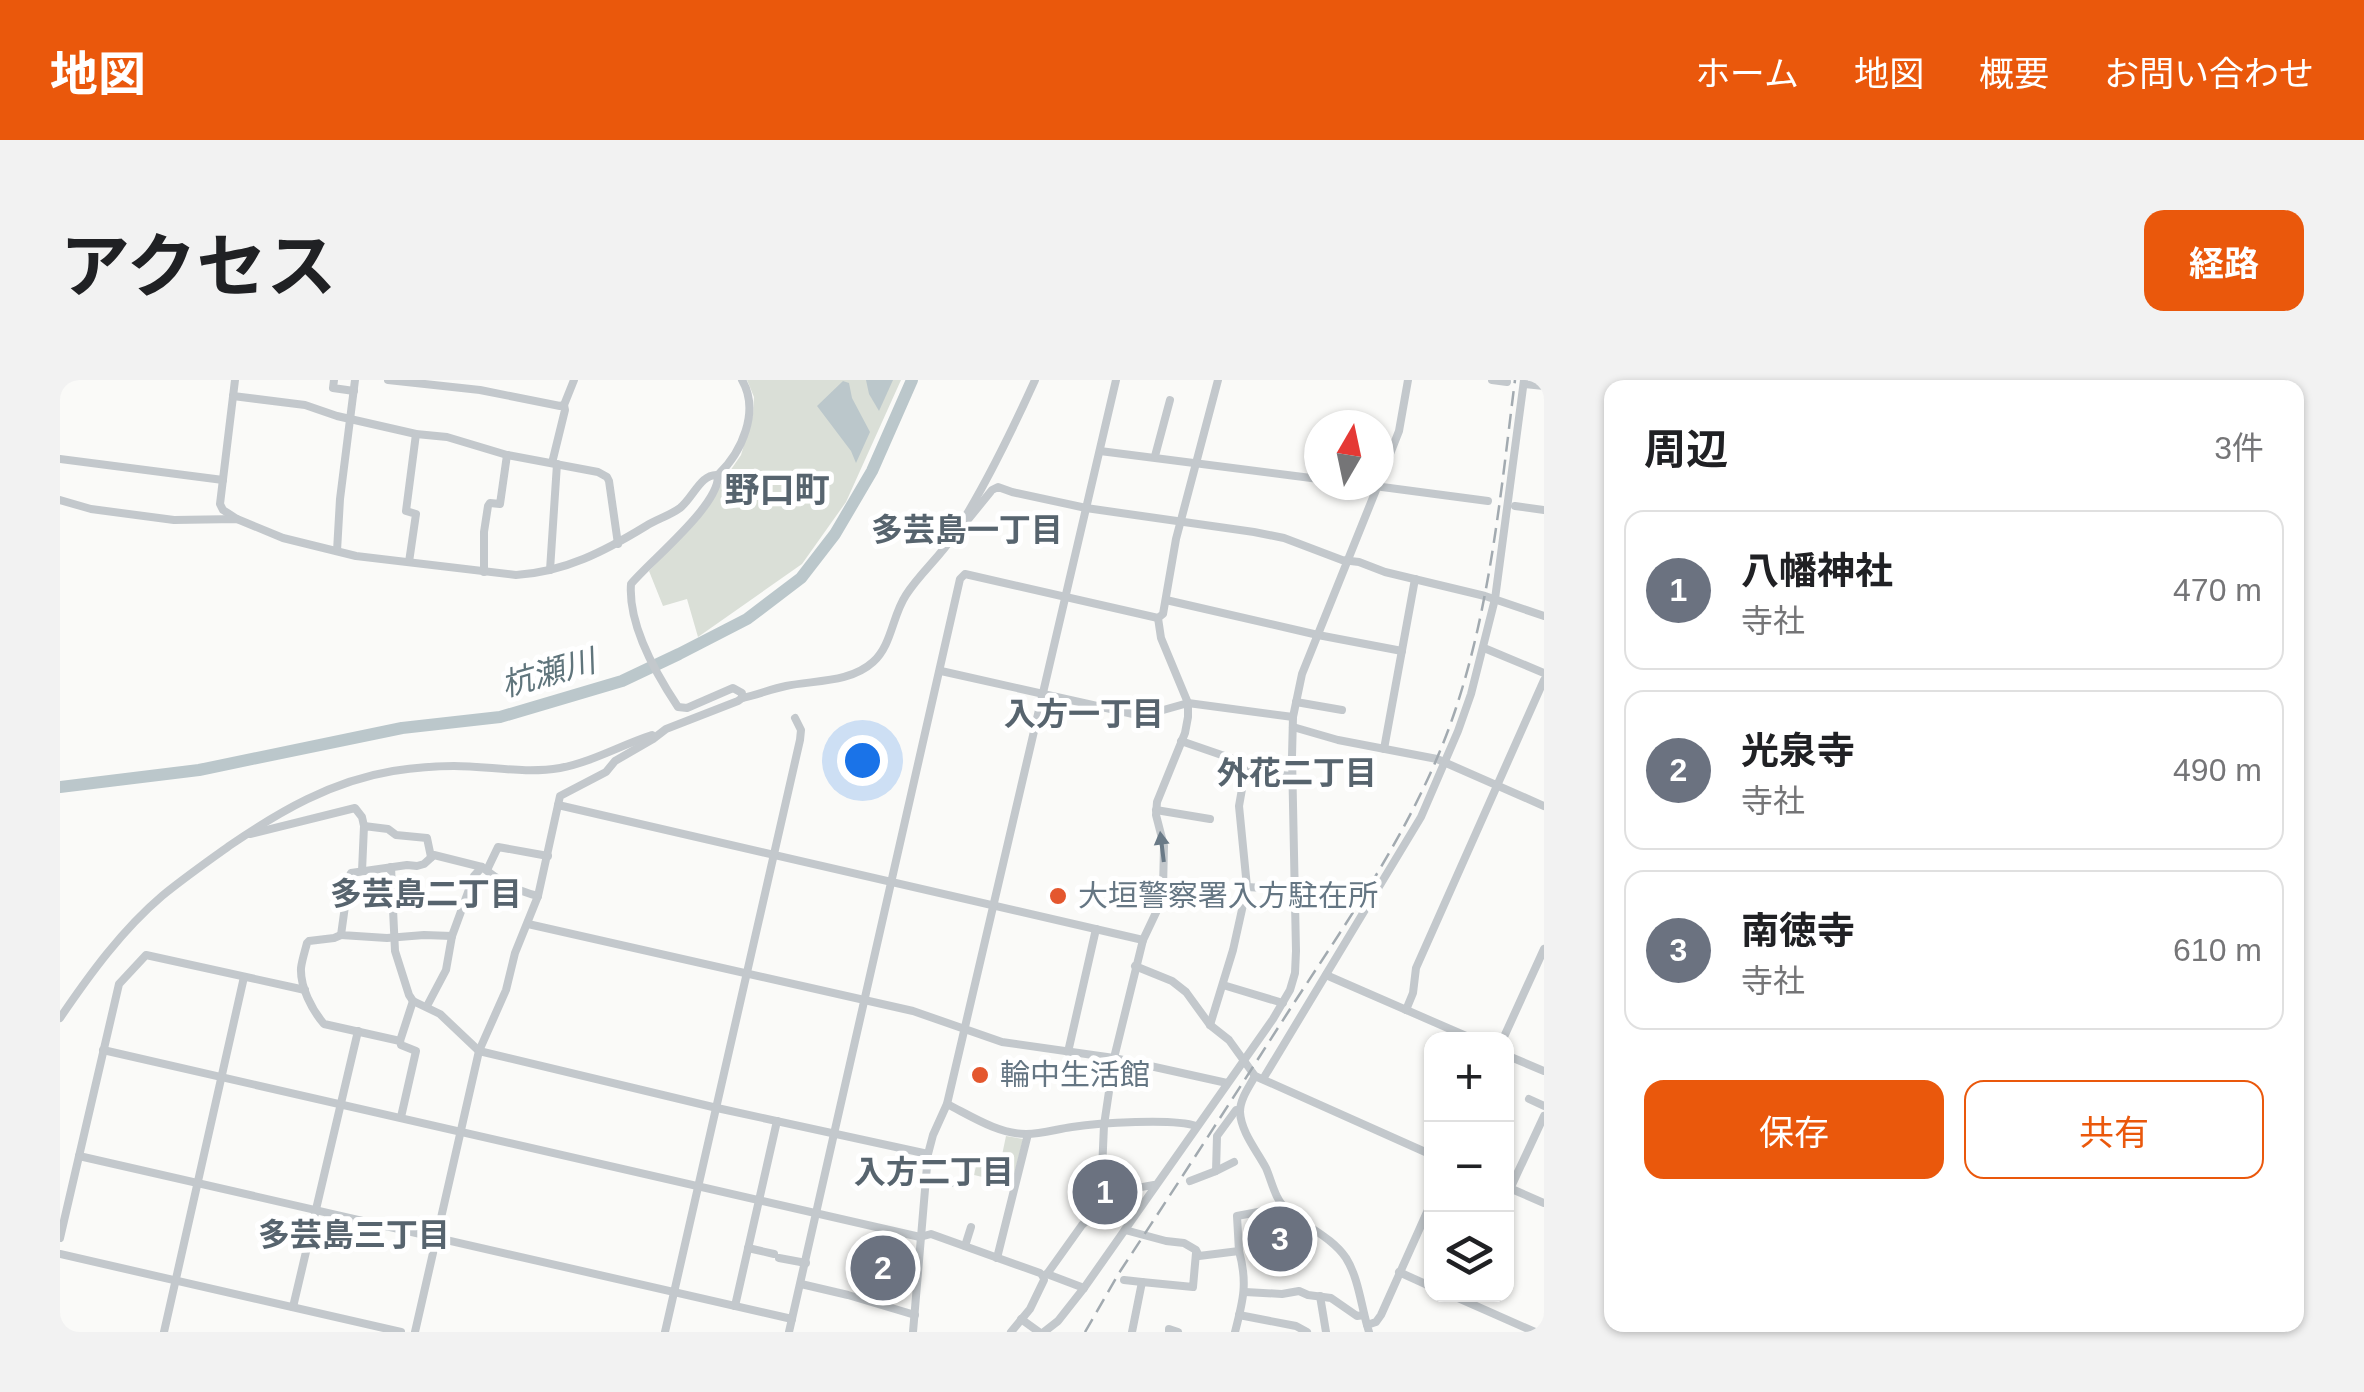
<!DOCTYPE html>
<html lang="ja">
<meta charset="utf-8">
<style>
body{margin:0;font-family:Helvetica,"Noto Sans JP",sans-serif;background:#f2f2f2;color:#202124}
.controls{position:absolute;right:30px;bottom:30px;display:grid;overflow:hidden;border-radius:20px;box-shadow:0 2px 8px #0004}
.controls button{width:90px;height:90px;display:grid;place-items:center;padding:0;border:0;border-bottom:2px solid #e0e0e0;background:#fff;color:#202124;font:50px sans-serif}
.compass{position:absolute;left:1244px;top:30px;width:90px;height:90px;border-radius:50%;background:#fff;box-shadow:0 2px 8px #0004;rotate:9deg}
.you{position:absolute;left:802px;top:380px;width:35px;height:35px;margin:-25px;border:8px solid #fff;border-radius:50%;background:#1a73e8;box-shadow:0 0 0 15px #1a73e833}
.badge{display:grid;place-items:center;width:65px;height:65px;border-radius:50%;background:#ea580c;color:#fff;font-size:32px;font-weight:700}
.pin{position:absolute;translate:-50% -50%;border:5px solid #fff;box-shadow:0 2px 10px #0006}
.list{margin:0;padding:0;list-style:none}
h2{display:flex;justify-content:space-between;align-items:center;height:130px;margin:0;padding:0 40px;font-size:42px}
h2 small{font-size:32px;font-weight:400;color:#757577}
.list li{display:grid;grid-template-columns:65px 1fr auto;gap:30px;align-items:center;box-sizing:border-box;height:160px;margin:0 20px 20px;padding:0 20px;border:2px solid #e0e0e0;border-radius:20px}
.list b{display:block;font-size:38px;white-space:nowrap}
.list p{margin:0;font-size:32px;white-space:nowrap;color:#757577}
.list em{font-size:32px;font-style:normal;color:#757577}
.actions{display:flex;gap:20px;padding:30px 40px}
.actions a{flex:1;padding:22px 0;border:2px solid #ea580c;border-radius:20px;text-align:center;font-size:35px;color:#ea580c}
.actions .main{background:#ea580c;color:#fff}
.icon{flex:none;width:55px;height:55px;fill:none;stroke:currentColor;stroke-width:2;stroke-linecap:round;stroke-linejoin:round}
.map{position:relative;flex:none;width:1484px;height:952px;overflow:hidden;border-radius:20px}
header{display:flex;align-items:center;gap:60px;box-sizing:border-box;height:140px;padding:0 50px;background:#ea580c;color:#fff}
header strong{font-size:48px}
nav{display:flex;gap:55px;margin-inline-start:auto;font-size:35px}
.intro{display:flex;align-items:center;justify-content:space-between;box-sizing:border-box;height:240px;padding:0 60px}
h1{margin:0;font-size:70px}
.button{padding:25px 45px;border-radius:20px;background:#ea580c;color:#fff;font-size:35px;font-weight:700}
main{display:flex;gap:60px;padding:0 60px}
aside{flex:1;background:#fff;border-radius:20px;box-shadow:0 2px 8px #0004}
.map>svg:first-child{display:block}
</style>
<header>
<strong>地図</strong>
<nav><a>ホーム</a><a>地図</a><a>概要</a><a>お問い合わせ</a></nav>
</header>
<div class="intro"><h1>アクセス</h1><a class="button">経路</a></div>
<main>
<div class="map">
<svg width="1484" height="952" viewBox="0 0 1484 952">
<rect width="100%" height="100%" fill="#fafaf8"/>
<!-- green -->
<g fill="#dadfd7">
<polygon points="687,0 841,0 786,122 742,184 638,257 627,219 603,226 589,191 637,139 681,75 693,34 694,17"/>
<polygon points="946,756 963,759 952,804 914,795 918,777 941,780"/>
</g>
<!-- water -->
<g fill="#bbc7cb">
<polygon points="806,0 833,0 819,31 809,14"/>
<polygon points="783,1 789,3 792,18 810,52 796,83 791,71 757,26"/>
</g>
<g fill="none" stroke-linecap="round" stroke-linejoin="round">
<!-- river -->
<polyline stroke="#bbc7cb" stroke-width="12" points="0,407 139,390 342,348 440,337 562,301 619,274 687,239 741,198 775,154 812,91 852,0"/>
<!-- minor -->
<g stroke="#c3c8cc" stroke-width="8">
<polyline points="175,0 160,124 163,130 177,139"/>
<polyline points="274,0 273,8 294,11"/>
<polyline points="328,0 420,10 500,26 504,25 514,0"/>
<polyline points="1432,0 1447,2"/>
<polyline points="1464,4 1484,6"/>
<polyline points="173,16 245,25 277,36 356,54 387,57 447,75 538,92 547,97 549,101 558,164"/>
<polyline points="1040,71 1259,99"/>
<polyline points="1095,76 1110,20"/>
<polyline points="0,79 163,100"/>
<polyline points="492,83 505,30 504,25"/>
<path d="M658,95C682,72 700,31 682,0"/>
<polyline points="1319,102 1339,51 1348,0"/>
<polyline points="1307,105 1428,121"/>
<path d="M0,120L31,129L114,140L177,139L223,158L296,176L456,195C505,192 545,171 586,146C597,139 609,136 620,128C633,118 641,93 658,95C660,125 591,180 571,204C568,244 596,294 618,327L627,328L673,308L682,313V318"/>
<polyline points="1455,126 1484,130"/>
<polyline points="906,142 932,110 938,107 952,112 1026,128 1194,152 1224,158 1282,180 1299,182 1325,192 1425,216 1484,236"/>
<polyline points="277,171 280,119 295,0"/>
<polyline points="349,182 356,134 346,131 356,54"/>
<polyline points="490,190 497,84"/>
<polyline points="424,192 424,152 428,126 430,123 440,124 447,75"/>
<polyline points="1106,220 1258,255 1342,271"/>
<polyline points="1424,268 1484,293"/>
<polyline points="881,291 1082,336 1128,323 1233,337"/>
<polyline points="1236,322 1282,330"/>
<polyline points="1233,347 1278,360 1377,379 1484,426"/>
<polyline points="1121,361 1182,382 1185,392 1232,396"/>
<polyline points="1324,369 1355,199"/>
<polyline points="498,425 1083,560"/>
<polyline points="1096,430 1150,439"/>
<polyline points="190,454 295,428 302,437 304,446"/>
<polyline points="331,487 335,571 349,615 353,621 380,634 419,671 657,728 868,774"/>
<polyline points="427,490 438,467 488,476"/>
<polyline points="302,491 304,446 328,449 336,455 367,458 371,477"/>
<polyline points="1187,507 1234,510"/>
<polyline points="468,544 853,631 942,662 1054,678 1167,703"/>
<path d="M281,555L274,558L249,561L247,563C245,571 242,580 241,588C240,607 252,630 264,644L340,661L341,665L356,671L341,737"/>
<path d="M392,556L364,555L327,558L281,555L289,497L291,493L347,485L357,486L364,484L374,475L422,487C438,500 456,511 478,516"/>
<polyline points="1075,586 1112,601 1126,612 1150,645 1169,660 1195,696 1372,775"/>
<polyline points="1266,595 1413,659"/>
<polyline points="1163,605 1223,623"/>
<polyline points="367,626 386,590 392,556 414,496 422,487"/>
<polyline points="1346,630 1353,613 1356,588 1484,300"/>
<path d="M0,638C30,594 62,550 102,516C124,498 147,482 169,466C220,431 272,401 333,391C353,388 374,386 394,386C429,386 464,394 500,388C532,382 561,365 592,355"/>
<polyline points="1150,645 1173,570 1187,507 1179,426 1185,392"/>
<polyline points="1443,659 1484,569"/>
<polyline points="340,661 353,621"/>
<polyline points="43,670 860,857 871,854 980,893 983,896"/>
<polyline points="1008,672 1036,549"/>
<polyline points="1446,675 1484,691"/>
<path d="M1195,696C1189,707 1180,719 1180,732C1181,752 1197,771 1206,788C1212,802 1215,819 1226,829C1245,847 1271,856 1286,878C1298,897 1301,924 1307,945"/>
<polyline points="1203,699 1361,437 1398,351 1411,314 1435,219 1464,0"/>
<polyline points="1469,719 1484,726"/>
<path d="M887,724C911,736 938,754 966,754C982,754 997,749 1012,747C1038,743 1114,738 1136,746"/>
<polyline points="19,776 732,939"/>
<polyline points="1156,791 1174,782"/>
<polyline points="865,799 891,803"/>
<polyline points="1130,801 1156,791 1157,756 1176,730 1180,731"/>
<polyline points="1447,807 1484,823"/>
<polyline points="1450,809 1484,736"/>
<path d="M1031,837C1043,831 1048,822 1059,814C1069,808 1083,807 1094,805"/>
<path d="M1065,850L1106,861L1124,863L1136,870L1139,876L1179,871C1188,903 1183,921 1175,952"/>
<polyline points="0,858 59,604 86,575 245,610"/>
<polyline points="905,866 911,847"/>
<polyline points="688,868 714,874"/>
<polyline points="1179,871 1177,836 1214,829 1221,824"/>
<polyline points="0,874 341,952"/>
<polyline points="719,878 746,883"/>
<polyline points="937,878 968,754"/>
<polyline points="1339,892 1372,907"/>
<polyline points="987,894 1024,908"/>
<polyline points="1064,900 1082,902"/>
<polyline points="741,904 788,915 855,935"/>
<polyline points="1185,912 1222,914 1239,911 1248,915 1271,918 1297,936 1304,935"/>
<polyline points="1389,914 1475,952"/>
<polyline points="1260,916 1266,952"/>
<polyline points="675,926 717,741"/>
<polyline points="233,927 298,651"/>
<polyline points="1179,935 1236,946 1247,952"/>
<polyline points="961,939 979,952"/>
<polyline points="104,952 184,597"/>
<path d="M355,952L419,671L446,610L455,573L478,516L500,416L546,392L555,381L593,359L606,349L678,321L682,318C697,315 711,309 726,306C754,300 790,303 813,282C832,265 832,236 846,215C860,193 880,177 894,155C925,107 951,53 975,0"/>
<polyline points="605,952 740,360 741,350 735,338"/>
<polyline points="729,952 900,199 905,194 1098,238"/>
<polyline points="853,952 868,774 873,755 887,724 1056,0"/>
<polyline points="951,952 970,929 984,900 983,896 987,894 1022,845 1031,837 1042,791 1044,745 1054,678 1083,560 1101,522 1103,509 1104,466 1096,435 1097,422 1125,353 1128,337 1128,323 1101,258 1098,238 1103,234 1116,159 1158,0"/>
<polyline points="984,952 998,941 1024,908 1213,639 1230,610 1235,593 1236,571 1232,376 1233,337 1242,294 1318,105"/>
<polyline points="1072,952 1082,902 1133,907 1136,873"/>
<polyline points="1109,952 1109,949 1118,952"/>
<polyline points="1309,952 1307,945 1316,942 1321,935 1372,821"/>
</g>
<!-- rail -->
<path stroke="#a2aab0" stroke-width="2.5" stroke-dasharray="15 8" stroke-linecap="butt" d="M1025,952L1059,893C1117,805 1175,715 1232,626C1294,531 1360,437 1396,328C1431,222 1441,110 1455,0"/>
</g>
<!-- one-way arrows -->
<defs><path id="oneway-solid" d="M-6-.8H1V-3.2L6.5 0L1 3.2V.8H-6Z" transform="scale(2.5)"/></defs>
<use fill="#6a7a87" href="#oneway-solid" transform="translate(1102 467) rotate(-97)"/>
<!-- markers -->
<g fill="#e4572e" stroke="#fff" stroke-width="4">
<circle cx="998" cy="516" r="10"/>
<circle cx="920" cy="695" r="10"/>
</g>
<g text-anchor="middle" stroke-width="10" stroke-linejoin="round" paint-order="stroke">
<!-- poi labels -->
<g font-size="30" fill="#657683" stroke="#fff" text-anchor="start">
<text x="1018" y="526">大垣警察署入方駐在所</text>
<text x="940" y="705">輪中生活館</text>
</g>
<!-- neighbourhood labels -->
<g font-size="32" font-weight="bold" fill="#57646e" stroke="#fff">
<text x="907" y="161">多芸島一丁目</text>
<text x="1024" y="345">入方一丁目</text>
<text x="1237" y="404">外花二丁目</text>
<text x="366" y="525">多芸島二丁目</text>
<text x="874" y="803">入方二丁目</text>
<text x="294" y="866">多芸島三丁目</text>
</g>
<!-- water labels -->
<g font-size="32" font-style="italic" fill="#60757c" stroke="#fff">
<text transform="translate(488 293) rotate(-16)" y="11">杭瀬川</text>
</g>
<!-- quarter labels -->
<g font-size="35" font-weight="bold" fill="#57646e" stroke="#fff">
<text x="717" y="122">野口町</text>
</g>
</g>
</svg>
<div class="controls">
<button>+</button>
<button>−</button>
<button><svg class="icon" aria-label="layers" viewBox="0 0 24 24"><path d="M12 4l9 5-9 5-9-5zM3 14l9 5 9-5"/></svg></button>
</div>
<svg class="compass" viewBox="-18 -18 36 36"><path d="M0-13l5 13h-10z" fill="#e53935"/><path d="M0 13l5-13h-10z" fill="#757577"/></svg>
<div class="you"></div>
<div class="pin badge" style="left:1045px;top:812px;background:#6b7280">1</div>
<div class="pin badge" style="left:823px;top:888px;background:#6b7280">2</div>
<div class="pin badge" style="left:1220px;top:859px;background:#6b7280">3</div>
</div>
<aside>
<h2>周辺<small>3件</small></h2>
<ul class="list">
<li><span class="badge" style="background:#6b7280">1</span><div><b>八幡神社</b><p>寺社</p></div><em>470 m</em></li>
<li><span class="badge" style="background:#6b7280">2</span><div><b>光泉寺</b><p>寺社</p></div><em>490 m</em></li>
<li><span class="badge" style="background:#6b7280">3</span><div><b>南徳寺</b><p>寺社</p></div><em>610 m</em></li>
</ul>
<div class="actions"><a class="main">保存</a><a>共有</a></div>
</aside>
</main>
